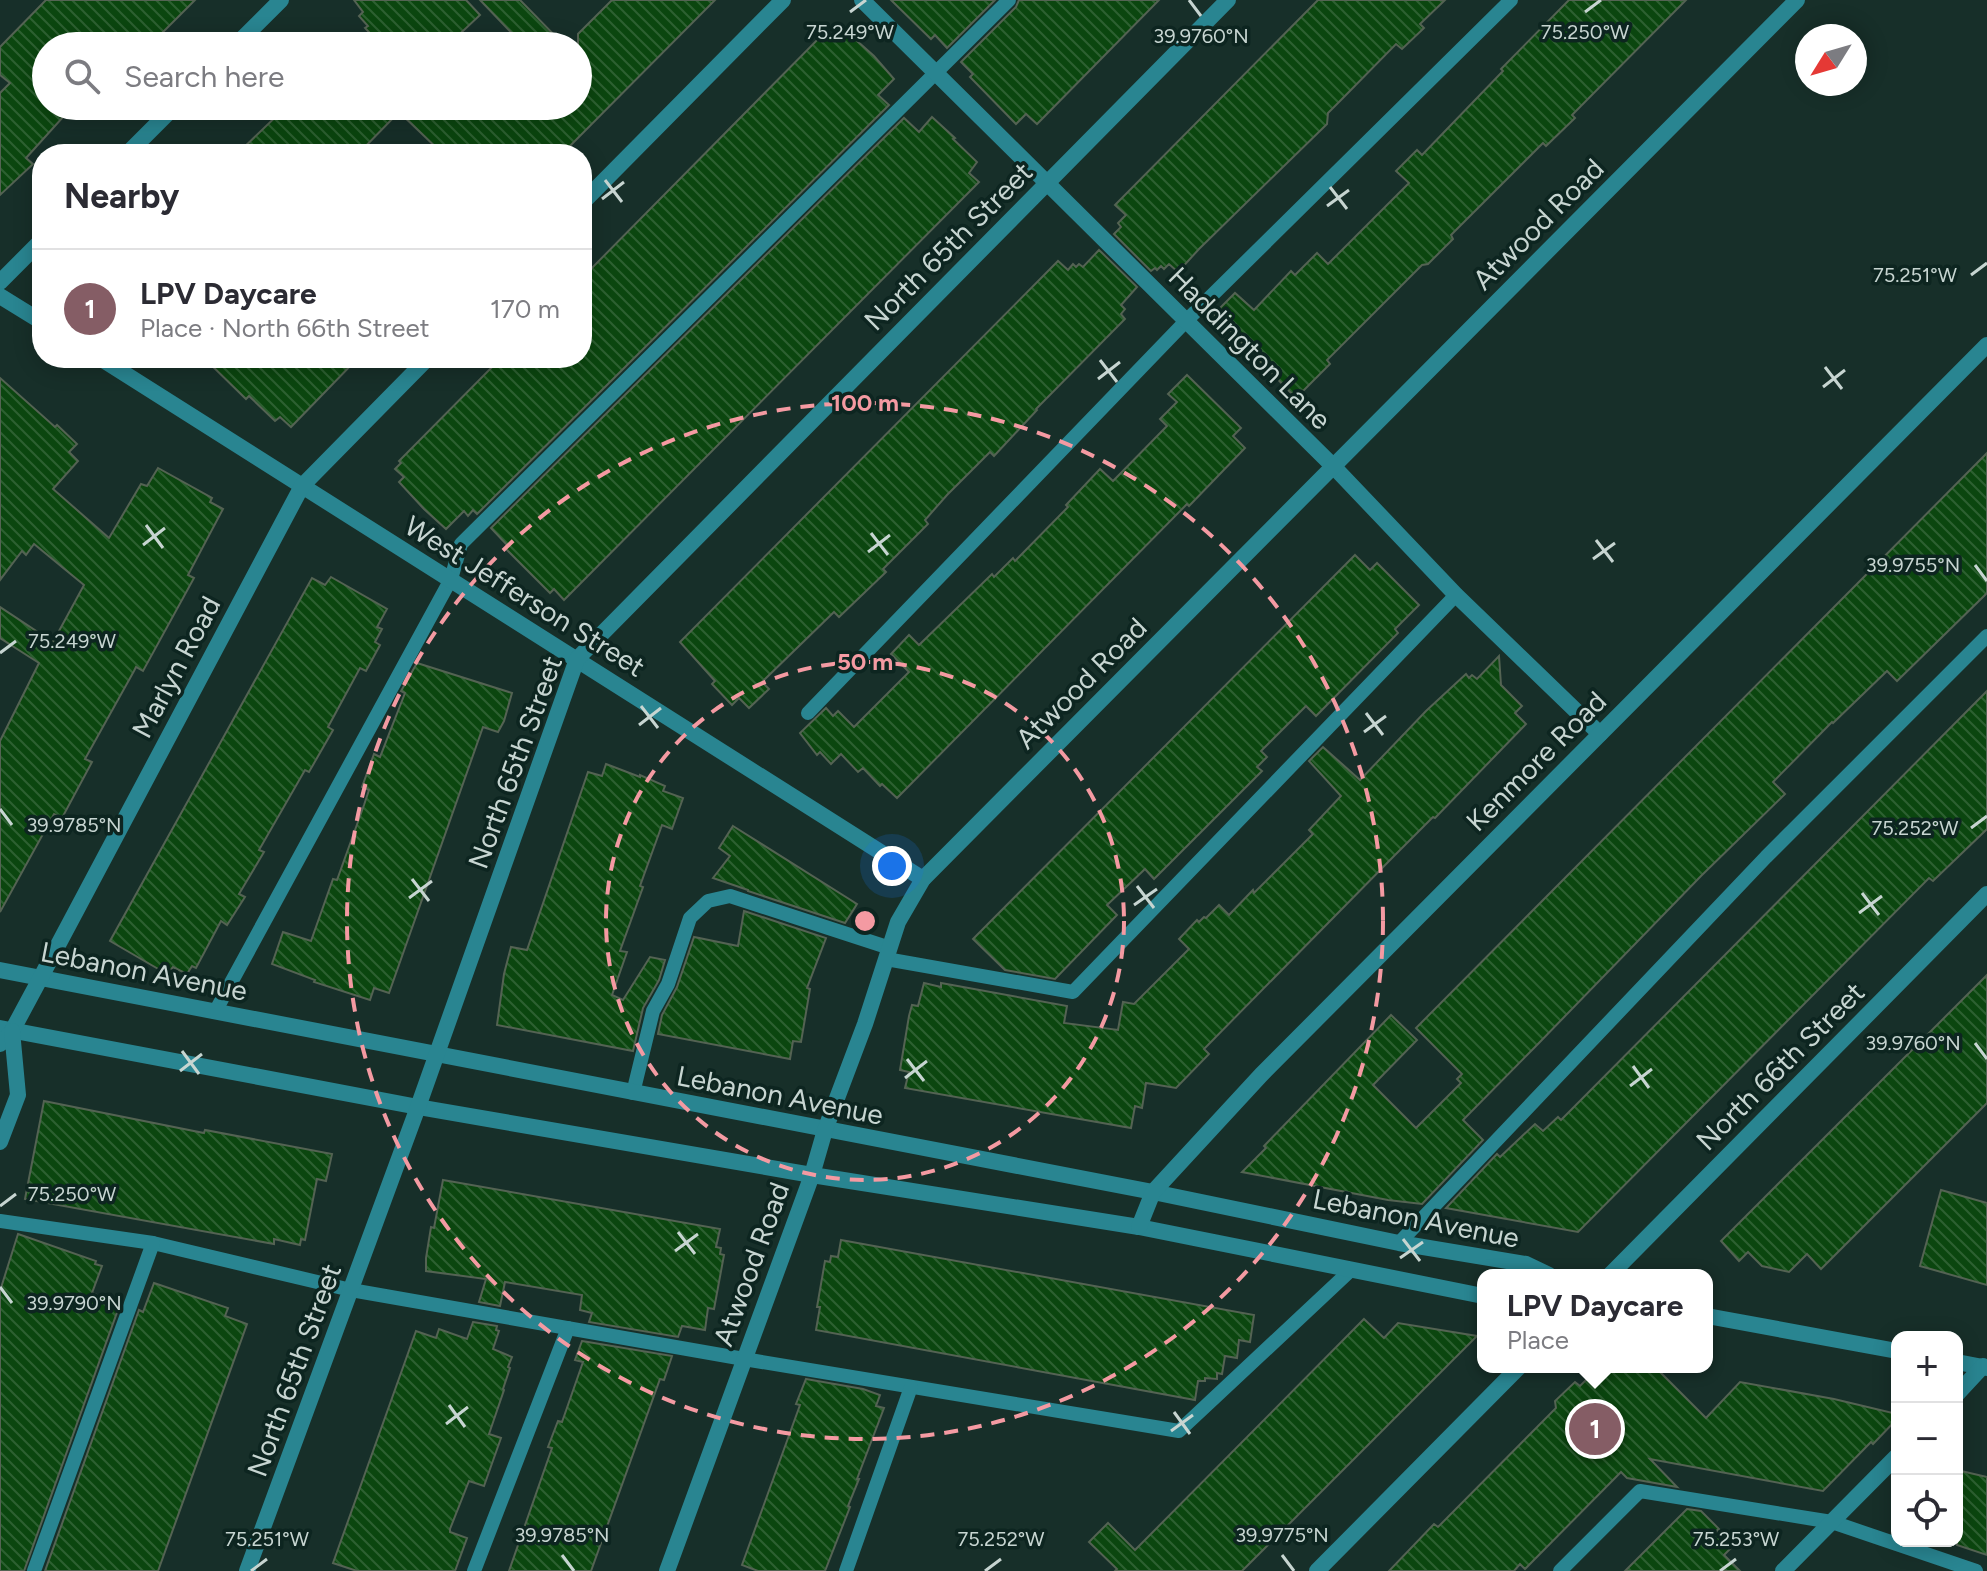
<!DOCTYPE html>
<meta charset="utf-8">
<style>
body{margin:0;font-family:Figtree,sans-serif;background:#f7f7f7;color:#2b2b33}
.controls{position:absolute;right:24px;bottom:24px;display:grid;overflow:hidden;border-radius:16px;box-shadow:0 4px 20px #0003}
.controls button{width:72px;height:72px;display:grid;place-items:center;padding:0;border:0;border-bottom:2px solid #e1e1e2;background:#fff;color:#2b2b33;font:40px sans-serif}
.compass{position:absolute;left:1795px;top:24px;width:72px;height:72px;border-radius:50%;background:#fff;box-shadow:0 4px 20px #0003;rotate:233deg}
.you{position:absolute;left:892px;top:866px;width:28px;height:28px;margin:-20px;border:6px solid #fff;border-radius:50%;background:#1a73e8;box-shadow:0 0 0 12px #1a73e833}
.badge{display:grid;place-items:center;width:52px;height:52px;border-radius:50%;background:#855d65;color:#fff;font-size:26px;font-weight:700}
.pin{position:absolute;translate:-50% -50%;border:4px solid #fff;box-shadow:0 2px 8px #0006}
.popup{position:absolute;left:1477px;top:1269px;width:236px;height:104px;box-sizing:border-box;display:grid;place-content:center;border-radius:16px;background:#fff;filter:drop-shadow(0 2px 6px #0005);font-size:26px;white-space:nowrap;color:#7c7c81}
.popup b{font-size:30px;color:#2b2b33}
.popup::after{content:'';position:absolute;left:50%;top:100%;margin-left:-16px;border:16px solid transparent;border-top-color:#fff}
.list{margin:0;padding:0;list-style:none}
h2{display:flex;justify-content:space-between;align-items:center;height:104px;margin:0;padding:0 32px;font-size:34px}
h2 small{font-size:26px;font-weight:400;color:#7c7c81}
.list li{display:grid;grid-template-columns:52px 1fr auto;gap:24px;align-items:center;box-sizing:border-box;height:120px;padding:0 32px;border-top:2px solid #e1e1e2}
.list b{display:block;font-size:30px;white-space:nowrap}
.list p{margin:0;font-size:26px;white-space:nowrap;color:#7c7c81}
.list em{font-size:26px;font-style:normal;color:#7c7c81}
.icon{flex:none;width:44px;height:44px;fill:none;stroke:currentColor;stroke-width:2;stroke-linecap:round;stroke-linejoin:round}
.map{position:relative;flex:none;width:1987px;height:1571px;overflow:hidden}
.search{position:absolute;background:#fff;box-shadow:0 4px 20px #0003;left:32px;top:32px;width:560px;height:88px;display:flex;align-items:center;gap:20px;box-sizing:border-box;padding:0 28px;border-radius:44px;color:#7c7c81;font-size:30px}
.panel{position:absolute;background:#fff;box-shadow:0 4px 20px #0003;left:32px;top:144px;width:560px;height:224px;border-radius:32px}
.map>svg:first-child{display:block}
</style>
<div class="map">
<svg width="1987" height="1571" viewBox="0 0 1987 1571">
<defs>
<pattern id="building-back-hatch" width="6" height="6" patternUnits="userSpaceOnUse" patternTransform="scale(2)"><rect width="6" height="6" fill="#0b460f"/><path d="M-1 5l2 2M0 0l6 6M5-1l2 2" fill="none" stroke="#2d6031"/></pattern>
</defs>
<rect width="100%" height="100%" fill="#172f29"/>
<!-- building -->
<g fill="url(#building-back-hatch)" stroke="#546353" stroke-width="2">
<polygon points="46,0 195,0 150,45 141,36 128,46 46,46 46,106 73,106 26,158 33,164 0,195 0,93 10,83 0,75 0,47"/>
<polygon points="354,0 466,0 480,15 447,46 382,46 365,28 368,26 359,16 363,12"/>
<polygon points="480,0 520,0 565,46 524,46"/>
<polygon points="612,0 715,0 562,154 443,154 399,112 358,154 237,154 287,106 578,106 578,34"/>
<polygon points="891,0 995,0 947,48 935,35 931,39"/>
<polygon points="1019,0 1159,0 1037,124 1026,114 1016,124 970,77 973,74 961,62 1016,7"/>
<polygon points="1318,0 1445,0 1420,24 1424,28 1402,49 1396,44 1340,101 1328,113 1327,124 1199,249 1178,272 1169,264 1164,269 1161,266 1157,270 1155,268 1151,271 1114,234 1121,227 1118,223 1126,215 1115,205"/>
<polygon points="1569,0 1686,0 1572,115 1575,118 1546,146 1543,143 1451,235 1453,239 1428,264 1422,265 1327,360 1330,364 1296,398 1214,314 1235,293 1254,310 1291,271 1295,275 1317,253 1328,264 1409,183 1396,171 1417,150 1422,155 1503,71 1501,69"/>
<polygon points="826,31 837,40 847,32 874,56 894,79 878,95 889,105 477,514 473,510 468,516 464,511 446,529 424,509 399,482 404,477 395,469 401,463 399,461 501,358 582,358 582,278"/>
<polygon points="932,117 955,138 953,139 977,162 969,173 979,182 564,600 554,589 550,593 506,549 508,546 491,528 904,118 919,132"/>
<polygon points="1099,250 1137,287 1121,305 1125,309 1121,314 1125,319 1036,409 1037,410 994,456 990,452 947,495 925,520 928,524 883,569 886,572 839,617 834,612 762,682 769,689 749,708 739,698 732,705 712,684 715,681 680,642 1058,261 1068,270 1073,264 1076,267 1079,264 1083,267"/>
<polygon points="204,358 358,358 291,427 280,417 275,421 249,396 246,399"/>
<polygon points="1187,375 1241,428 1233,436 1245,448 1189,506 1187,504 897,798 882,784 880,786 863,768 858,772 841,754 831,764 820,752 817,755 800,733 826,708 833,716 838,711 854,727 909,672 891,654 909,635 919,645 992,574 994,577 1013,558 1015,561 1068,507 1066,505 1100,469 1113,481 1167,426 1160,419 1177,402 1168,394"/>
<polygon points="0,378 55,427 57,425 77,444 69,452 78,461 53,489 109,538 141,484 147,486 158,468 212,498 210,502 223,509 188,575 194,578 143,671 136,667 134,671 85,759 92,762 62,818 54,814 0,912 0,741 39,663 0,638 0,607 53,642 84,585 34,544 26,555 22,551 0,580"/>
<polygon points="1987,453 1987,593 1897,681 1887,671 1833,723 1832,722 1773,782 1785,794 1701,876 1536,1046 1463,1120 1483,1140 1422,1204 1388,1200 1242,1172 1266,1148 1264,1146 1391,1015 1417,1040 1373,1085 1416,1128 1461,1083 1457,1079 1462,1074 1416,1028"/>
<polygon points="1355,555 1370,570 1377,563 1419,605 1395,629 1398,633 1316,716 1306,706 1261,751 1267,757 1257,767 1262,771 1154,879 1145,869 1107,905 1117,915 1055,979 1005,970 973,939"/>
<polygon points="331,577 387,609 377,627 382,629 375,642 380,645 366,671 360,668 328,727 333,730 309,772 305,770 259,850 264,852 239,894 245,897 227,925 221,921 196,968 192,966 187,974 173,967 167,974 110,941 312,578 325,585"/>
<polygon points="1499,656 1501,685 1522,706 1515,713 1526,724 1435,818 1433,817 1394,856 1204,1049 1209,1054 1176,1088 1146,1083 1142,1108 1135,1106 1131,1128 905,1088 909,1072 900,1070 909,1016 912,1005 918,1006 924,983 941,987 941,983 1067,1006 1064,1023 1118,1030 1123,1002 1134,1004 1189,949 1179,939 1197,920 1199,922 1204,917 1206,918 1219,905 1229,915 1253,890 1254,893 1313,834 1309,830 1341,796 1309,761 1323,747 1360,780 1426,711 1466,674 1469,678 1472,675 1477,679"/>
<polygon points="417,663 512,693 504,721 498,732 483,727 389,993 374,988 370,1000 314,982 315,980 272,964 283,932 311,941 333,879 337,880 364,805 369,790 362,787 374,754 380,757 405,693 401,691"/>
<polygon points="1987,691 1987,829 1933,881 1929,878 1578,1232 1446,1208 1497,1154 1500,1157 1535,1124 1543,1131 1558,1117 1561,1120"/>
<polygon points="606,764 640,777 640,775 665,786 663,791 683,798 672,829 662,825 640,886 643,887 620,951 627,952 612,995 623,1000 650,957 665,960 659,980 643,1008 633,1051 497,1025 504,974 511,947 527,950 588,772 602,776"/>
<polygon points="733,826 857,904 845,923 748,891 748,890 713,878 730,856 719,848"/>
<polygon points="744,911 826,938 807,988 810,989 801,1042 793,1041 790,1059 658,1034 662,1015 677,987 694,937 738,946"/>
<polygon points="1987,975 1987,1103 1821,1269 1807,1254 1789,1272 1762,1266 1748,1252 1739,1261 1721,1241"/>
<polygon points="44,1101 204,1133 205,1130 332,1154 326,1181 317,1179 305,1240 301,1239 300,1245 274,1239 274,1244 25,1199"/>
<polygon points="443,1180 720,1229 716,1247 721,1248 720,1254 724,1255 714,1309 708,1308 705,1330 682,1326 678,1337 589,1322 592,1313 580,1310 582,1295 505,1282 500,1306 479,1302 486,1279 426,1271 426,1258 431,1227 434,1228"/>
<polygon points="1941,1190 1987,1203 1987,1285 1920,1266"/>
<polygon points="18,1234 96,1261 95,1264 102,1266 92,1293 120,1304 24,1571 0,1571 0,1291"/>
<polygon points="841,1240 1254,1315 1250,1342 1239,1340 1237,1358 1225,1356 1222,1374 1217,1373 1217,1379 1205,1378 1205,1381 1198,1381 1195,1400 816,1330 820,1307 817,1307 825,1261 830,1262 831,1256 838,1257"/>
<polygon points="154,1283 228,1308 225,1316 247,1324 158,1571 45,1571 139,1310 143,1312"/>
<polygon points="1364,1319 1384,1338 1398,1323 1477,1336 1242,1571 1115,1571 1117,1569 1089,1542 1108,1523 1135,1550"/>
<polygon points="473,1322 497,1326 496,1330 499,1331 493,1349 512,1357 508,1367 510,1368 503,1389 504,1390 489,1434 501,1438 484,1486 469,1481 450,1529 450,1532 467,1538 455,1571 357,1571 333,1563 416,1331 436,1338 439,1329 467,1339"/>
<polygon points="582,1341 672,1356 664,1380 660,1379 591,1571 509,1571 552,1448 548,1447 558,1421 562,1422 583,1362 575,1360"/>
<polygon points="1599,1367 1631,1367 1659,1371 1706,1418 1740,1382 1834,1399 1897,1414 1897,1419 1873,1444 1871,1442 1823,1491 1650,1459 1677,1487 1627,1478 1621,1472 1525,1569 1520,1564 1514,1571 1389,1571 1434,1524 1438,1527 1556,1408 1555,1401 1575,1382 1580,1386"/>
<polygon points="806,1379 863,1389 880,1395 876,1406 884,1408 857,1479 859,1479 848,1506 850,1507 825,1571 758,1571 742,1565 800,1405 796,1404"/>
<polygon points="1957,1470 1987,1477 1987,1555 1957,1545"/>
<polygon points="1687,1509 1701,1511 1719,1529 1716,1531 1732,1547 1724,1555 1740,1571 1625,1571"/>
</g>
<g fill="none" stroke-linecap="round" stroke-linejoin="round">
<!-- service -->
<g stroke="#298591" stroke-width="14">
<polyline points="808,713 1186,321 1511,0"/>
<polyline points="886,959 1073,992 1456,595"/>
<polyline points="215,1012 451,579 461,544 1009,0"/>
<polyline points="633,1093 653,1011 668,984 690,918 708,901 730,896 890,948"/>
<polyline points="0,1221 153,1243 351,1290 744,1359 1179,1431 1351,1270"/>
<polyline points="1399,1243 1766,857 1987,636"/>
<polyline points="34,1571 153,1243"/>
<polyline points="474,1571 568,1328"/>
<polyline points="846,1571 911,1387"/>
<polyline points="1560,1571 1640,1491 1832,1522 1976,1571"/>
</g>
<!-- minor -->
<g stroke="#298591" stroke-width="16">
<polyline points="862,0 1334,467 1456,595 1600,734"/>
<polyline points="235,46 281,0"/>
<polyline points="127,154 175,106"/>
<polyline points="582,203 783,0"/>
<polyline points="0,282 42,240"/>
<polyline points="0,296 42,322"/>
<polyline points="100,358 923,879"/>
<polyline points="0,970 1153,1192 1399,1243 1526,1264 1549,1275"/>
<polyline points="0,1028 418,1107 812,1175 1139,1227 1483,1296"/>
<polyline points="0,1044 12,1031 41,977 302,486 428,358"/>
<polyline points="0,1142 18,1095 12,1031"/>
<polyline points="1139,1227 1153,1192 1261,1075 1987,345"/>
<polyline points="1610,1275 1987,894"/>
<polyline points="1707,1316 1897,1351"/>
<polyline points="1957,1362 1987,1368"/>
<polyline points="1957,1394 1983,1366"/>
<polyline points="247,1571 418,1107 577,659 1228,0"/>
<polyline points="667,1571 812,1175 825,1130 865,1024 898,922 923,879 1797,0"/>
<polyline points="1317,1571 1519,1367"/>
<polyline points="1783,1571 1897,1456"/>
</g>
</g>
<!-- ticks -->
<path fill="none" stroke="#c7d5d1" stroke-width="3" d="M1189,0L1201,16M850,12L866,0M1585,12L1601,0M605,180L622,202M1330,187L1347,209M602,199L624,182M1327,206L1349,190M1971,275L1987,263M1100,360L1117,382M1825,367L1842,389M1098,379L1120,362M1823,387L1845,370M146,525L163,548M871,533L888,555M1596,540L1613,562M143,545L165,528M868,552L890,535M1593,559L1615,543M1975,565L1987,581M0,653L16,641M641,706L658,728M1366,713L1383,735M639,725L661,708M1364,732L1386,716M0,809L12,825M1971,828L1987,816M412,879L429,901M1137,886L1154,908M1862,893L1879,915M409,898L432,881M1134,905L1157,889M1859,913L1882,896M1975,1043L1987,1059M182,1051L199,1074M907,1059L924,1081M1633,1066L1649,1088M180,1071L202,1054M905,1078L927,1061M1630,1086L1652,1069M0,1206L16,1194M678,1232L695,1254M1403,1239L1420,1261M675,1251L698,1234M1400,1258L1423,1242M0,1287L12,1303M449,1405L465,1427M1174,1412L1190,1434M446,1424L468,1407M1171,1431L1193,1415M562,1555L574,1571M1282,1555L1294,1571M251,1571L267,1559M985,1571L1001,1559M1720,1571L1736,1559"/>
<!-- distance rings -->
<g fill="none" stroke="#f49aa2" stroke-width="4" stroke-dasharray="14 10">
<circle cx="865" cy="921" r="259"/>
<circle cx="865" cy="921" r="518"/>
</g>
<g text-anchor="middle" stroke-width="7" stroke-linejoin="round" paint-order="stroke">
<!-- street labels -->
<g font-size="28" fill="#c7d5d1" stroke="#0d2520">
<text transform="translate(1538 224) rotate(-45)" y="10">Atwood Road</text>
<text transform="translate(948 246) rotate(-45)" y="10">North 65th Street</text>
<text transform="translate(1250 348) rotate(45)" y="10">Haddington Lane</text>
<text transform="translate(525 596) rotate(32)" y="10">West Jefferson Street</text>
<text transform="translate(176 667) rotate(-62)" y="10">Marlyn Road</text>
<text transform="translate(1081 683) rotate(-45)" y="10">Atwood Road</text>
<text transform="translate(1536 761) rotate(-45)" y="10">Kenmore Road</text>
<text transform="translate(515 762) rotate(-70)" y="10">North 65th Street</text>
<text transform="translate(144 971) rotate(11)" y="10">Lebanon Avenue</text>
<text transform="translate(1780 1066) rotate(-45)" y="10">North 66th Street</text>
<text transform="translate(780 1095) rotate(11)" y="10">Lebanon Avenue</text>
<text transform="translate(1416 1218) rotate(11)" y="10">Lebanon Avenue</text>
<text transform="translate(751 1264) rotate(-70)" y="10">Atwood Road</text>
<text transform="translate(294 1370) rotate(-70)" y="10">North 65th Street</text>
</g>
</g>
<g font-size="20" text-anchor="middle" fill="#c7d5d1" stroke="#0d2520" stroke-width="7" stroke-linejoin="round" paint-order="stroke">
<text x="850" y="39">75.249°W</text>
<text x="1585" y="39">75.250°W</text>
<text x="1201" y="43">39.9760°N</text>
<text x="1915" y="282">75.251°W</text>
<text x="1913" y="572">39.9755°N</text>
<text x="72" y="648">75.249°W</text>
<text x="74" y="832">39.9785°N</text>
<text x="1915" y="835">75.252°W</text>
<text x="1913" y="1050">39.9760°N</text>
<text x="72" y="1201">75.250°W</text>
<text x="74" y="1310">39.9790°N</text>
<text x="562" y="1542">39.9785°N</text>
<text x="1282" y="1542">39.9775°N</text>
<text x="267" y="1546">75.251°W</text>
<text x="1001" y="1546">75.252°W</text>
<text x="1736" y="1546">75.253°W</text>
</g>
<circle cx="865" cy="921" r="12" fill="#f49aa2" stroke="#0d2520" stroke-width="4"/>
<g font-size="24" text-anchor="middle" font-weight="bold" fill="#f49aa2" stroke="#0d2520" stroke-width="7" stroke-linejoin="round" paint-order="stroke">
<text x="865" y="411">100 m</text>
<text x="865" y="670">50 m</text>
</g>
</svg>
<div class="controls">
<button>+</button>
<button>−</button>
<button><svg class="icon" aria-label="locate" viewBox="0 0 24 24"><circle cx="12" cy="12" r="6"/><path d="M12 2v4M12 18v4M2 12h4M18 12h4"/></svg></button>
</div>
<svg class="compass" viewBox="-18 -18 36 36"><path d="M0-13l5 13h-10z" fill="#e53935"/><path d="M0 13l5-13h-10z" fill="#7c7c81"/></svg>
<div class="you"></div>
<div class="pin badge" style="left:1595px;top:1429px">1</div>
<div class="popup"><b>LPV Daycare</b>Place</div>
<div class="search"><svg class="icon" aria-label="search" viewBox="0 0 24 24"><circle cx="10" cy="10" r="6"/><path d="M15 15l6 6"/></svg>Search here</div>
<section class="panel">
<h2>Nearby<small></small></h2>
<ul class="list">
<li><span class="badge">1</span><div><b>LPV Daycare</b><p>Place · North 66th Street</p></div><em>170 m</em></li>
</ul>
</section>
</div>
